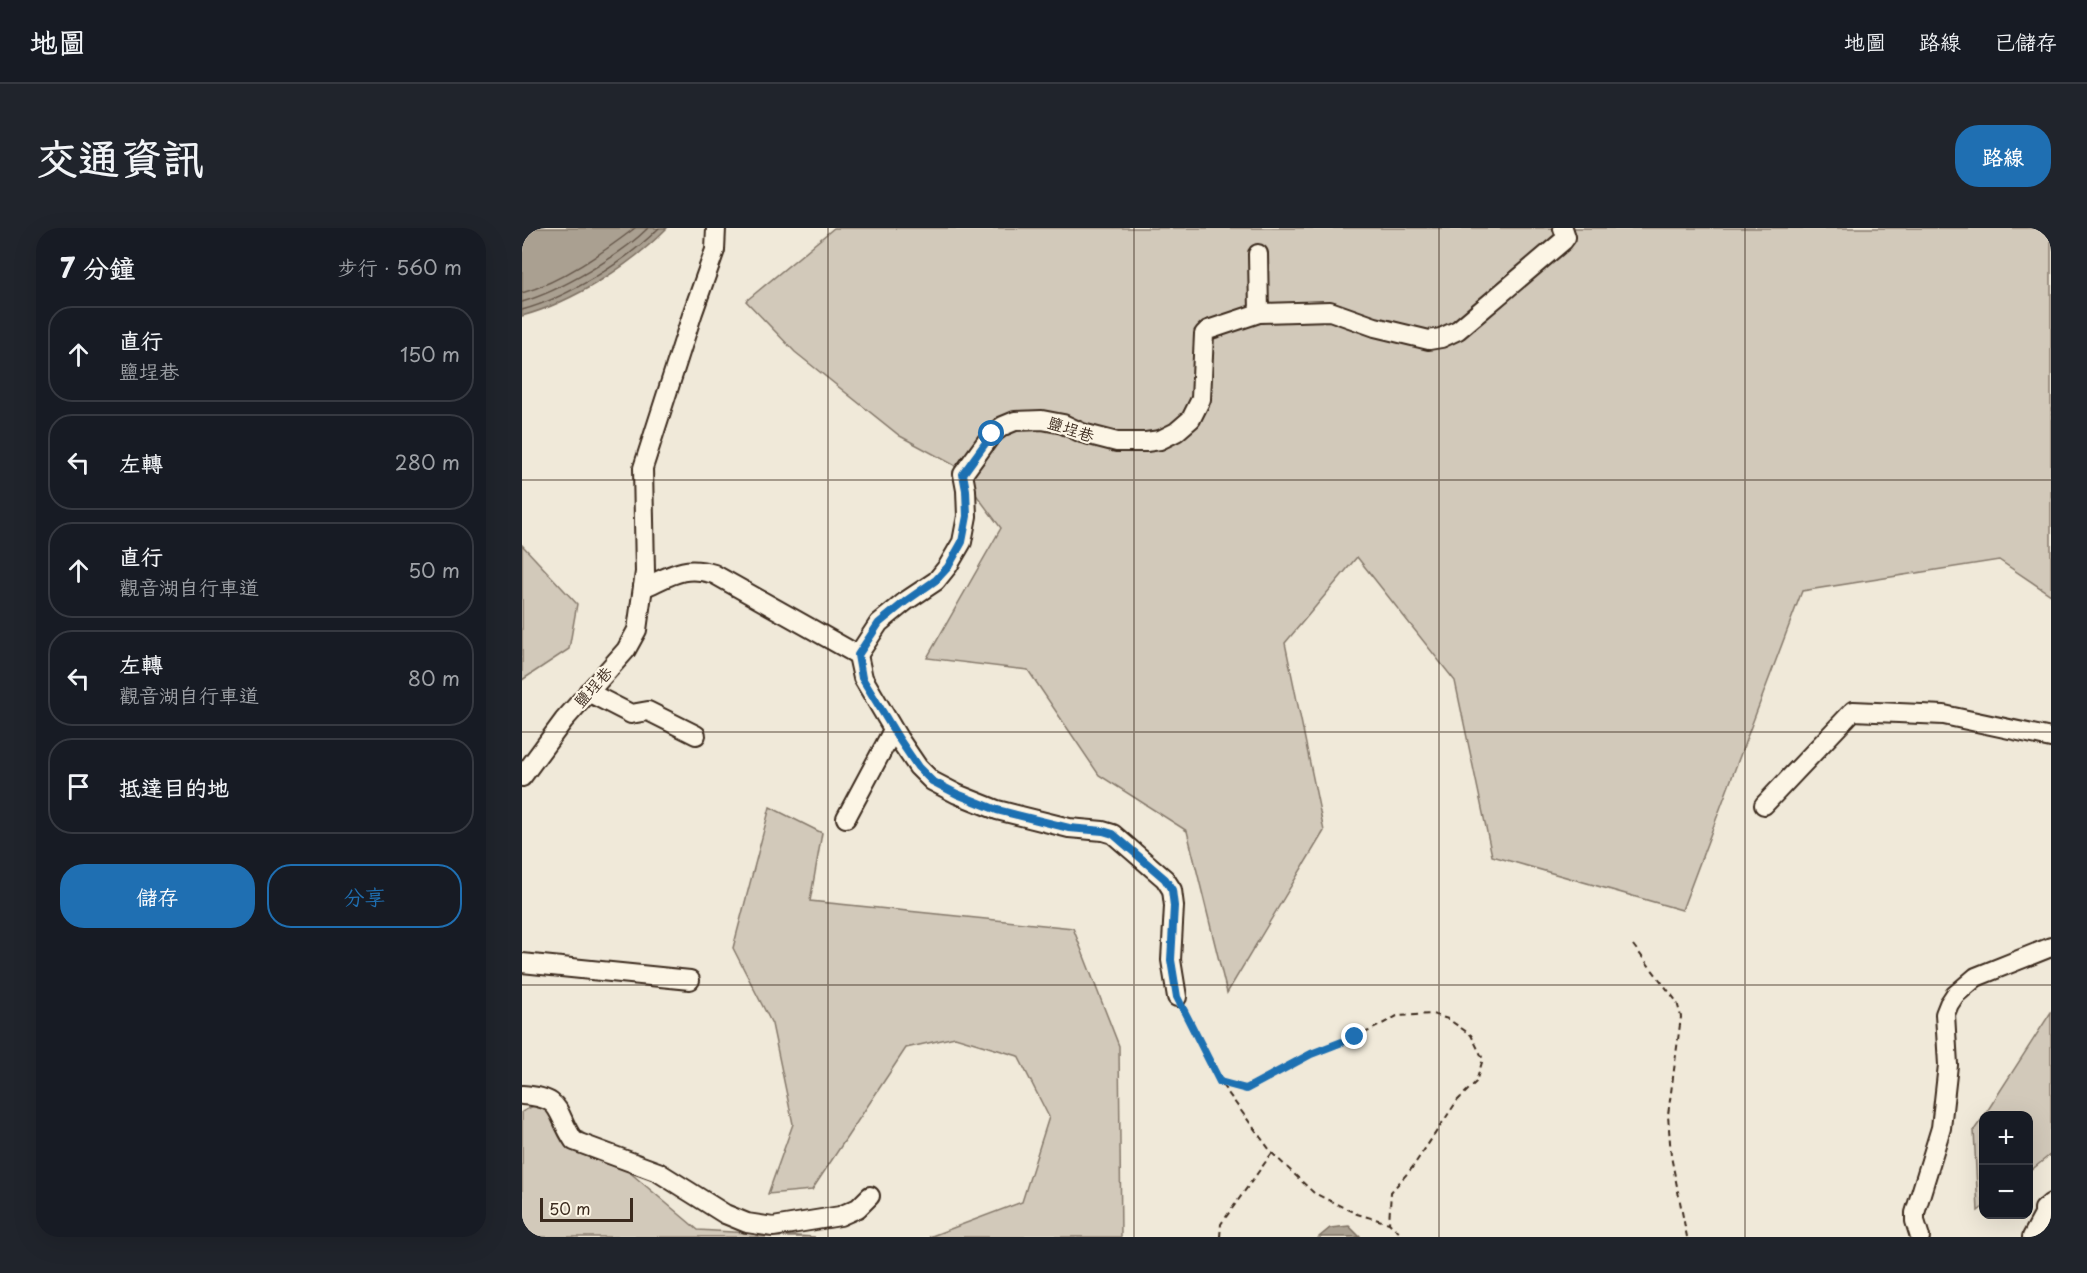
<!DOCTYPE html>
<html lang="zh-TW">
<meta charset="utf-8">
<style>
body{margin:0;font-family:"Playpen Sans","LXGW WenKai TC",sans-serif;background:#20242c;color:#f1f3f6}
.controls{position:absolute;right:18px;bottom:18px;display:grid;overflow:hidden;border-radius:12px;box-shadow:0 6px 24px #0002}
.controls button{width:54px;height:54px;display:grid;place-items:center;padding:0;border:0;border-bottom:2px solid #363941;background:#171b24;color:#f1f3f6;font:30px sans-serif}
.scale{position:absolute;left:18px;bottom:15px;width:93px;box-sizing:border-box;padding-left:6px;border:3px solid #3b2a1e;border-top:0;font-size:16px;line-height:21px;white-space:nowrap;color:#3b2a1e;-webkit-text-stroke:4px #fcf5e5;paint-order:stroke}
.stop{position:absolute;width:18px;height:18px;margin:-14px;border:4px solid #1f6fb2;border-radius:50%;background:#fff}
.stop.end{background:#1f6fb2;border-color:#fff;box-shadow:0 2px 6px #0008}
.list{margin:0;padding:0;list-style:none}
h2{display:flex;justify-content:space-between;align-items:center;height:78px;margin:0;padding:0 24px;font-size:26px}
h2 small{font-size:20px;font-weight:400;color:#9ea1a6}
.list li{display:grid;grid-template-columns:39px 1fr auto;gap:18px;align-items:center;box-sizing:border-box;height:96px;margin:0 12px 12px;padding:0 12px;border:2px solid #363941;border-radius:24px}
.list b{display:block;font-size:22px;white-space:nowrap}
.list p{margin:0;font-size:20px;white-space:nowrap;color:#9ea1a6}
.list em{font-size:20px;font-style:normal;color:#9ea1a6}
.actions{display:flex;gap:12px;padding:18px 24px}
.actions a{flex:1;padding:14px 0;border:2px solid #1f6fb2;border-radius:24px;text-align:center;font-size:21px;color:#1f6fb2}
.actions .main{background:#1f6fb2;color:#fff}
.icon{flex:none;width:33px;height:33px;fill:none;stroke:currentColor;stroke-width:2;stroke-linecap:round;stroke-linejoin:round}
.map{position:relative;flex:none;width:1529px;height:1009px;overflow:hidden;border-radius:24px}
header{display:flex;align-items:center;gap:36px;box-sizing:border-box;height:84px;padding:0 30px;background:#171b24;border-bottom:2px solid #363941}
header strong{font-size:28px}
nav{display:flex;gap:33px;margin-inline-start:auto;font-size:21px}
.intro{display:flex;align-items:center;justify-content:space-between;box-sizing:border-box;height:144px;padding:0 36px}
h1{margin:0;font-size:42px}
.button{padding:15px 27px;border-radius:24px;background:#1f6fb2;color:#fff;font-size:21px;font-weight:700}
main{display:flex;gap:36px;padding:0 36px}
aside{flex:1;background:#171b24;border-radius:24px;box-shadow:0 6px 24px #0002}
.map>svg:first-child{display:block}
</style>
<header>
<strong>地圖</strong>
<nav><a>地圖</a><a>路線</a><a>已儲存</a></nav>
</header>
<div class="intro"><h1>交通資訊</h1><a class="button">路線</a></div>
<main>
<aside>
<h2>7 分鐘<small>步行 · 560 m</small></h2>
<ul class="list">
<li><svg class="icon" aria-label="ahead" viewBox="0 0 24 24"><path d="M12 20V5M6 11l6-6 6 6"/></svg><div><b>直行</b><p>鹽埕巷</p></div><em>150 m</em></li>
<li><svg class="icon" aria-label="left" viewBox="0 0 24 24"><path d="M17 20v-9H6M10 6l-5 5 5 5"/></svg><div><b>左轉</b></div><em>280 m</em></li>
<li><svg class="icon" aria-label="ahead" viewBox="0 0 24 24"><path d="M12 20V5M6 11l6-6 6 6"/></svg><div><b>直行</b><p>觀音湖自行車道</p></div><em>50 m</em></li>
<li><svg class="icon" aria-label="left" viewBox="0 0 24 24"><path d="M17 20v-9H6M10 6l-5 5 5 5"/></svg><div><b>左轉</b><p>觀音湖自行車道</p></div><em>80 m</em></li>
<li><svg class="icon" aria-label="arrive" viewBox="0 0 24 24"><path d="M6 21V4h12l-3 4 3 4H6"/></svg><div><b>抵達目的地</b></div></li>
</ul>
<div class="actions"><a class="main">儲存</a><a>分享</a></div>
</aside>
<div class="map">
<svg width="1529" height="1009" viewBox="0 0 1529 1009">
<rect width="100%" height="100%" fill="#f0e9d9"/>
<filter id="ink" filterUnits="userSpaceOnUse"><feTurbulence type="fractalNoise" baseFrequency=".0167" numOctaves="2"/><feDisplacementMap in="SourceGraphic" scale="12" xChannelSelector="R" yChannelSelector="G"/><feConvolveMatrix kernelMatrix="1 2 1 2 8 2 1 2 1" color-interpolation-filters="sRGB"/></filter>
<g filter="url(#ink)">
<!-- green -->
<g fill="#d2c9ba" stroke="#867a6c" stroke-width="1.5">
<polygon points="312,0 1529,0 1529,367 1477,332 1280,363 1160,682 970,628 933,453 835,329 763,415 802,603 705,765 665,603 577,547 506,442 405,430 479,300 432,237 378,208 273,124 224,73"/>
<polygon points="0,317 55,376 47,421 0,452"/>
<polygon points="248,579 300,605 288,673 551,700 597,818 599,1009 407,1009 500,974 527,889 496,828 433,809 384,820 290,962 246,966 271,896 250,796 211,720"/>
<polygon points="1529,784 1529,926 1507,944 1506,888 1462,888"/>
<polygon points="22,872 176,1002 293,1009 9,1009 0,997 0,884"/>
<polygon points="1462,888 1461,979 1456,983 1452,902"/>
</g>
<!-- water -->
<g fill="#aaa091" stroke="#7e7163" stroke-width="1.5">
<path d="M0,0H145C108,38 51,74 0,88Z"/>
<polygon points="827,998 838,1009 797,1009 808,1000"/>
</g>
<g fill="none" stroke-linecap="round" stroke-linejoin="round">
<!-- shore -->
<g stroke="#67594c" stroke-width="1.5">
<path d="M0,65C41,53 80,25 113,0"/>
<path d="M0,74C38,63 98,28 126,0"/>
<path d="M0,82C47,69 103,34 137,0"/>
</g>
<!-- minor casing -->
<g stroke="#3b2a1e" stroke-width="22">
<g id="minor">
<polyline points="736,26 737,85"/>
<path d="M121,360C150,347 161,337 192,346L336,427L357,395L384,373L414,353L426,338L440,314L445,288L444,262L441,246L470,206L481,198L493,193L520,192L541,196L560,205L595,214H624L638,212L654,204L669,191L679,171L682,106L686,102L737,85L808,83L853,99L907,112L919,110L936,102L1041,13L1044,9L1041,0"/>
<polyline points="336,427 341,450 377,511 396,539 410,553 435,566 475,582 547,600 581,603 591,606 643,651 650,662 652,678 649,732 655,769"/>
<polyline points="66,464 109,486 126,483 174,507"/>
<polyline points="0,549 42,492 104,422 115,402 123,344 121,240 171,84 193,22 194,0"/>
<polyline points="1242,577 1331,483 1422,487 1529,510"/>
<polyline points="324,590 371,502"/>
<polyline points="0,735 168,752"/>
<path d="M0,867C43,870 32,883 52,913L136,944L203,986L225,995L251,999L318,988L336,980L348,968"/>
<polyline points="1529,975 1522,981 1522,987 1529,996"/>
<polyline points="1398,1009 1393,993 1393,985 1419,900 1426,837 1423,786 1427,776 1433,767 1454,749 1529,719"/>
<polyline points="1510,1009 1522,987"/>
</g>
</g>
<!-- path -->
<g stroke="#3b2a1e" stroke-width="2" stroke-dasharray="6 4.5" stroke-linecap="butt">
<polyline points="1111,717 1155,774 1159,789 1146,887 1149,928 1165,1009"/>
<polyline points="662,782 698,854 750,925 792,965 835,986 867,995 882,1009"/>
<polyline points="698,854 724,861 789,826 847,803 875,788 910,786 926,791 949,807 961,831 954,854 935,873 890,940 869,964 867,995"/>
<polyline points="698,1009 699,996 750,925"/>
</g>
<!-- minor -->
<use href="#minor" stroke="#fcf5e5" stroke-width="18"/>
</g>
</g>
<g fill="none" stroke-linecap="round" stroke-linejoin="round" filter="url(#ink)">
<!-- route -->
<polyline stroke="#1f6fb2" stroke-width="8" points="470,206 441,246 444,262 445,288 440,314 426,339 414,352 384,373 357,395 336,427 340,450 377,511 396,539 410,553 435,566 475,582 547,600 581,603 591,606 643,651 650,662 652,678 649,732 655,769 698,854 724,861 789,826 833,809"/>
</g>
<!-- grid -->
<path fill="none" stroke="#3b2a1e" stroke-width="1.5" stroke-opacity="0.55" d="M306,0V1009M612,0V1009M917,0V1009M1223,0V1009M0,252H1529M0,504H1529M0,757H1529"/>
<g text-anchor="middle" stroke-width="4.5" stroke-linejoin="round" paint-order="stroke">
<!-- street labels -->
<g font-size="16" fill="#3b2a1e" stroke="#fcf5e5">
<text transform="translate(549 201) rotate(18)" y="6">鹽埕巷</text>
<text transform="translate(71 459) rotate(-48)" y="6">鹽埕巷</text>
</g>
</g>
</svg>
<div class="controls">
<button>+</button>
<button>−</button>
</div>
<div class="scale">50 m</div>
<div class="stop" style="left:470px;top:206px"></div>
<div class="stop end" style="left:833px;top:809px"></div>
</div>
</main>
